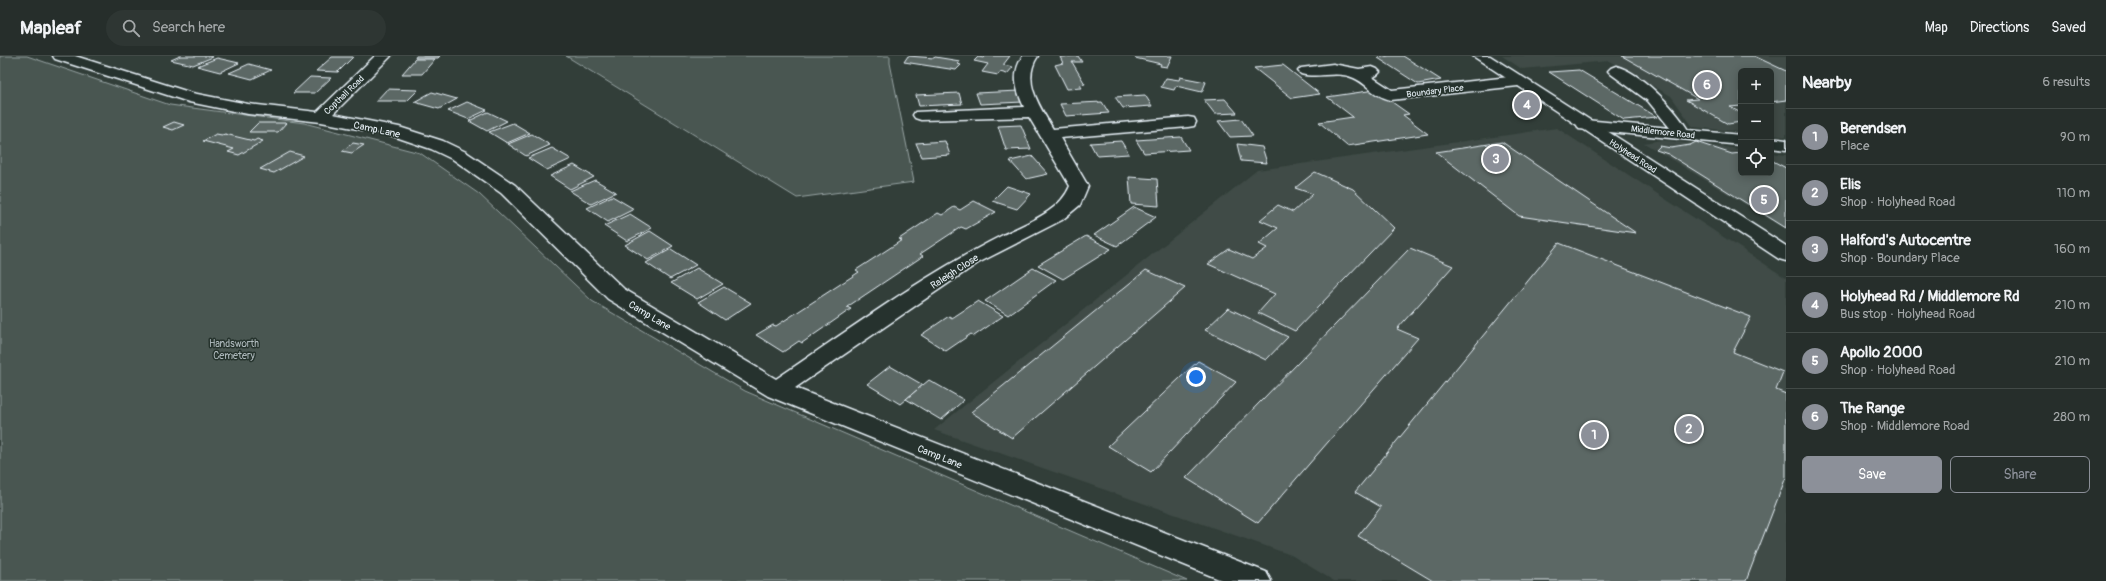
<!DOCTYPE html>
<meta charset="utf-8">
<style>
body{margin:0;font-family:Pangolin,sans-serif;background:#2e3633;color:#f1f3f6}
.controls{position:absolute;right:12px;top:12px;display:grid;overflow:hidden;border-radius:6px;box-shadow:0 2px 10px #0003}
.controls button{width:36px;height:36px;display:grid;place-items:center;padding:0;border:0;border-bottom:1px solid #424a47;background:#262e2b;color:#f1f3f6;font:20px sans-serif}
.you{position:absolute;left:1196px;top:321px;width:14px;height:14px;margin:-10px;border:3px solid #fff;border-radius:50%;background:#1a73e8;box-shadow:0 0 0 6px #1a73e833}
.badge{display:grid;place-items:center;width:26px;height:26px;border-radius:50%;background:#8c9099;color:#fff;font-size:13px;font-weight:700}
.pin{position:absolute;translate:-50% -50%;border:2px solid #fff;box-shadow:0 1px 4px #0006}
.list{margin:0;padding:0;list-style:none}
h2{display:flex;justify-content:space-between;align-items:center;height:52px;margin:0;padding:0 16px;font-size:17px}
h2 small{font-size:13px;font-weight:400;color:#a4a8a9}
.list li{display:grid;grid-template-columns:26px 1fr auto;gap:12px;align-items:center;box-sizing:border-box;height:56px;padding:0 16px;border-top:1px solid #424a47}
.list b{display:block;font-size:15px;white-space:nowrap}
.list p{margin:0;font-size:13px;white-space:nowrap;color:#a4a8a9}
.list em{font-size:13px;font-style:normal;color:#a4a8a9}
.actions{display:flex;gap:8px;padding:12px 16px}
.actions a{flex:1;padding:9px 0;border:1px solid #8c9099;border-radius:6px;text-align:center;font-size:14px;color:#8c9099}
.actions .main{background:#8c9099;color:#fff}
.icon{flex:none;width:22px;height:22px;fill:none;stroke:currentColor;stroke-width:2;stroke-linecap:round;stroke-linejoin:round}
.map{position:relative;flex:none;width:1786px;height:525px;overflow:hidden}
header{display:flex;align-items:center;gap:24px;box-sizing:border-box;height:56px;padding:0 20px;background:#262e2b;border-bottom:1px solid #424a47}
header strong{font-size:19px}
nav{display:flex;gap:22px;margin-inline-start:auto;font-size:14px}
.search{width:280px;height:36px;background:#2e3633;display:flex;align-items:center;gap:10px;box-sizing:border-box;padding:0 14px;border-radius:22px;color:#a4a8a9;font-size:15px}
main{display:flex}
aside{flex:1;background:#262e2b}
.map>svg:first-child{display:block}
</style>
<header>
<strong>Mapleaf</strong>
<div class="search"><svg class="icon" aria-label="search" viewBox="0 0 24 24"><circle cx="10" cy="10" r="6"/><path d="M15 15l6 6"/></svg>Search here</div>
<nav><a>Map</a><a>Directions</a><a>Saved</a></nav>
</header>
<main>
<div class="map">
<svg width="1786" height="525" viewBox="0 0 1786 525">
<rect width="100%" height="100%" fill="#323e39"/>
<filter id="ink" filterUnits="userSpaceOnUse"><feTurbulence type="fractalNoise" baseFrequency=".025" numOctaves="2"/><feDisplacementMap in="SourceGraphic" scale="8" xChannelSelector="R" yChannelSelector="G"/><feConvolveMatrix kernelMatrix="1 2 1 2 8 2 1 2 1" color-interpolation-filters="sRGB"/></filter>
<g filter="url(#ink)">
<!-- built -->
<g fill="#3f4b46">
<polygon points="1502,0 1786,0 1786,81 1771,79 1771,15 1741,15 1741,76 1693,71 1671,40 1609,5 1522,13"/>
<polygon points="1557,72 1786,222 1786,525 1334,525 1291,499 934,374 1257,114"/>
<polygon points="1661,84 1741,93 1741,117 1771,117 1771,97 1786,99 1786,173 1644,87"/>
</g>
<!-- green -->
<g fill="#495651" stroke="#98a4a4">
<polygon points="0,0 27,0 170,49 304,67 420,97 479,138 592,245 745,335 1187,525 0,525"/>
<polygon points="566,0 890,0 890,7 914,126 797,142"/>
</g>
<!-- building -->
<g fill="#5c6865" stroke="#e8f1f8">
<polygon points="180,0 211,0 213,1 193,9 171,4"/>
<polygon points="416,0 440,0 438,2 415,2"/>
<polygon points="908,0 934,2 935,1 960,5 958,8 961,9 956,14 904,6"/>
<polygon points="986,0 1010,0 1003,9 1013,11 1007,18 1000,16 998,19 982,16 988,8 974,5 978,1 984,2"/>
<polygon points="1078,0 1082,6 1072,6 1085,28 1080,29 1082,32 1067,33 1055,9 1063,7 1060,1"/>
<polygon points="1137,0 1172,0 1167,11 1160,10 1161,8 1135,2"/>
<polygon points="1389,0 1403,0 1441,24 1418,28 1378,2"/>
<polygon points="1622,0 1754,0 1786,15 1786,44 1771,46 1771,15 1741,15 1741,50 1730,51 1741,57 1741,66 1728,68 1686,44 1698,43"/>
<polygon points="332,1 353,1 338,16 316,15"/>
<polygon points="217,2 239,7 220,16 197,10"/>
<polygon points="415,3 435,3 422,18 402,18"/>
<polygon points="249,8 271,14 252,23 229,17"/>
<polygon points="1283,9 1320,38 1292,42 1254,12"/>
<polygon points="1579,14 1657,61 1624,64 1549,16"/>
<polygon points="310,21 331,22 315,37 293,37"/>
<polygon points="1180,21 1206,26 1202,36 1176,30 1174,34 1161,31 1166,22 1179,24"/>
<polygon points="387,33 418,34 407,45 376,45"/>
<polygon points="1375,34 1409,58 1403,59 1428,78 1347,90 1319,66 1353,61 1327,41"/>
<polygon points="1019,35 1023,46 980,48 976,37"/>
<polygon points="432,36 457,43 439,53 414,46"/>
<polygon points="959,37 962,48 919,50 916,39"/>
<polygon points="1145,39 1152,50 1123,52 1115,41"/>
<polygon points="1225,43 1237,57 1215,58 1204,44"/>
<polygon points="467,46 487,54 468,63 448,55"/>
<polygon points="1102,46 1109,57 1066,60 1060,48"/>
<polygon points="488,56 507,65 487,75 469,65"/>
<polygon points="1241,63 1253,80 1230,81 1218,65"/>
<polygon points="174,66 184,69 173,74 163,71"/>
<polygon points="258,67 286,67 278,76 249,76"/>
<polygon points="513,67 530,77 507,87 489,76"/>
<polygon points="1021,69 1031,93 1006,94 998,70"/>
<polygon points="216,78 222,79 225,78 254,85 257,83 263,85 239,99 228,96 234,93 203,85"/>
<polygon points="532,78 550,89 526,100 508,88"/>
<polygon points="1181,81 1189,94 1144,97 1136,84"/>
<polygon points="945,85 950,99 922,101 916,87"/>
<polygon points="1121,85 1129,98 1097,100 1090,87"/>
<polygon points="1502,86 1636,177 1519,160 1436,96"/>
<polygon points="1696,86 1732,98 1741,97 1741,117 1771,117 1771,104 1786,112 1786,172 1668,98 1656,94 1660,90 1671,92 1690,89"/>
<polygon points="353,87 364,89 352,97 342,95"/>
<polygon points="1237,88 1262,91 1267,107 1241,105"/>
<polygon points="552,92 571,103 547,114 528,102"/>
<polygon points="290,96 304,100 274,117 260,113"/>
<polygon points="1032,100 1048,118 1026,123 1010,105"/>
<polygon points="574,109 594,121 570,133 550,120"/>
<polygon points="1315,116 1353,133 1394,172 1295,275 1258,257 1275,238 1208,208 1229,193 1252,203 1267,192 1259,188 1278,172 1260,164 1278,149 1293,156 1313,138 1295,132"/>
<polygon points="1129,121 1157,123 1159,150 1131,148"/>
<polygon points="595,124 616,136 591,148 570,135"/>
<polygon points="1007,130 1031,138 1017,153 992,145"/>
<polygon points="612,140 634,153 608,166 587,152"/>
<polygon points="974,145 996,156 966,173 961,171 920,198 923,200 847,251 851,253 802,287 799,285 783,296 756,279 773,269 776,270 859,216 856,214 902,184 899,183 938,157 942,159 954,151 960,154"/>
<polygon points="1134,151 1156,161 1117,190 1094,179"/>
<polygon points="630,158 652,172 627,185 604,170"/>
<polygon points="650,175 673,190 648,204 625,189"/>
<polygon points="1086,180 1111,193 1063,223 1038,209"/>
<polygon points="1559,187 1751,261 1733,296 1783,316 1776,334 1786,338 1786,421 1746,525 1433,525 1358,480 1381,451 1355,436"/>
<polygon points="1410,192 1453,210 1397,273 1418,282 1258,467 1186,422"/>
<polygon points="671,193 696,209 670,223 646,207"/>
<polygon points="697,212 723,228 697,243 671,227"/>
<polygon points="1033,212 1056,224 1008,259 985,245"/>
<polygon points="1146,214 1185,232 1012,382 971,356"/>
<polygon points="724,231 751,247 725,264 698,246"/>
<polygon points="978,245 1003,260 974,280 971,278 946,295 921,279 949,260 952,262"/>
<polygon points="1228,252 1288,281 1266,304 1205,274"/>
<polygon points="1198,305 1236,326 1151,416 1108,390"/>
<polygon points="890,310 923,329 900,348 867,328"/>
<polygon points="929,324 964,344 941,364 906,343"/>
</g>
<g fill="none" stroke-linecap="round" stroke-linejoin="round">
<!-- minor casing -->
<g stroke="#e8f1f8" stroke-width="3">
<g id="minor">
<path d="M53,0H75L192,37L248,48L317,56L375,0H391L333,58L399,71L443,85L466,96L515,129L624,233L776,323C849,274 922,220 1001,180C1026,167 1059,157 1070,130L1029,61L921,64L915,62L913,59L915,56L1024,51C1016,34 1011,17 1023,0H1038C1021,25 1040,51 1053,73L1188,61L1194,62L1196,66L1194,70L1188,71L1060,82L1088,130L1080,149L1062,164L978,207L795,332L1266,516L1271,525H1224L768,340L608,243L501,137L454,104L431,93L390,79L321,66L248,58L189,46L55,3Z"/>
<path d="M1333,8L1359,13L1372,11L1377,13L1380,16L1377,19L1372,21L1392,34L1518,20L1523,22L1526,25L1523,28L1518,30L1391,44C1371,39 1368,28 1354,22C1336,14 1318,23 1301,18L1298,15L1301,12Z"/>
<path d="M1616,10C1641,17 1675,52 1688,74L1741,79V89L1579,73L1577,69L1579,65L1585,64L1670,72L1648,45L1611,18L1608,15L1611,12Z"/>
<polygon points="1771,82 1786,84 1786,94 1771,92"/>
</g>
</g>
<!-- highway casing -->
<g stroke="#e8f1f8" stroke-width="3">
<polygon id="highway" points="1473,0 1490,0 1786,190 1786,205 1779,203"/>
</g>
<!-- minor -->
<use href="#minor" fill="#26332d" fill-rule="evenodd"/>
<!-- highway -->
<use href="#highway" fill="#26332d" fill-rule="evenodd"/>
</g>
</g>
<g text-anchor="middle" stroke-width="3" stroke-linejoin="round" paint-order="stroke">
<!-- far-street labels -->
<g font-size="9" fill="#e8f1f8" stroke="#26332d">
<text transform="translate(1435 35) rotate(-7)" y="3">Boundary Place</text>
<text transform="translate(344 39) rotate(-44)" y="3">Copthall Road</text>
<text transform="translate(1663 76) rotate(6)" y="3">Middlemore Road</text>
<text transform="translate(1633 100) rotate(33)" y="3">Holyhead Road</text>
</g>
<!-- street labels -->
<g font-size="10" fill="#e8f1f8" stroke="#26332d">
<text transform="translate(377 73) rotate(12)" y="4">Camp Lane</text>
<text transform="translate(954 215) rotate(-33)" y="4">Raleigh Close</text>
<text transform="translate(650 259) rotate(31)" y="4">Camp Lane</text>
<text transform="translate(940 400) rotate(22)" y="4">Camp Lane</text>
</g>
<!-- park labels -->
<g font-size="10" fill="#b0bbbe" stroke="#26332d">
<text x="234" y="291">Handsworth<tspan x="234" dy="12">Cemetery</tspan></text>
</g>
</g>
</svg>
<div class="controls">
<button>+</button>
<button>−</button>
<button><svg class="icon" aria-label="locate" viewBox="0 0 24 24"><circle cx="12" cy="12" r="6"/><path d="M12 2v4M12 18v4M2 12h4M18 12h4"/></svg></button>
</div>
<div class="you"></div>
<div class="pin badge" style="left:1594px;top:379px">1</div>
<div class="pin badge" style="left:1689px;top:373px">2</div>
<div class="pin badge" style="left:1496px;top:103px">3</div>
<div class="pin badge" style="left:1527px;top:49px">4</div>
<div class="pin badge" style="left:1764px;top:144px">5</div>
<div class="pin badge" style="left:1707px;top:29px">6</div>
</div>
<aside>
<h2>Nearby<small>6 results</small></h2>
<ul class="list">
<li><span class="badge">1</span><div><b>Berendsen</b><p>Place</p></div><em>90 m</em></li>
<li><span class="badge">2</span><div><b>Elis</b><p>Shop · Holyhead Road</p></div><em>110 m</em></li>
<li><span class="badge">3</span><div><b>Halford's Autocentre</b><p>Shop · Boundary Place</p></div><em>160 m</em></li>
<li><span class="badge">4</span><div><b>Holyhead Rd / Middlemore Rd</b><p>Bus stop · Holyhead Road</p></div><em>210 m</em></li>
<li><span class="badge">5</span><div><b>Apollo 2000</b><p>Shop · Holyhead Road</p></div><em>210 m</em></li>
<li><span class="badge">6</span><div><b>The Range</b><p>Shop · Middlemore Road</p></div><em>280 m</em></li>
</ul>
<div class="actions"><a class="main">Save</a><a>Share</a></div>
</aside>
</main>
